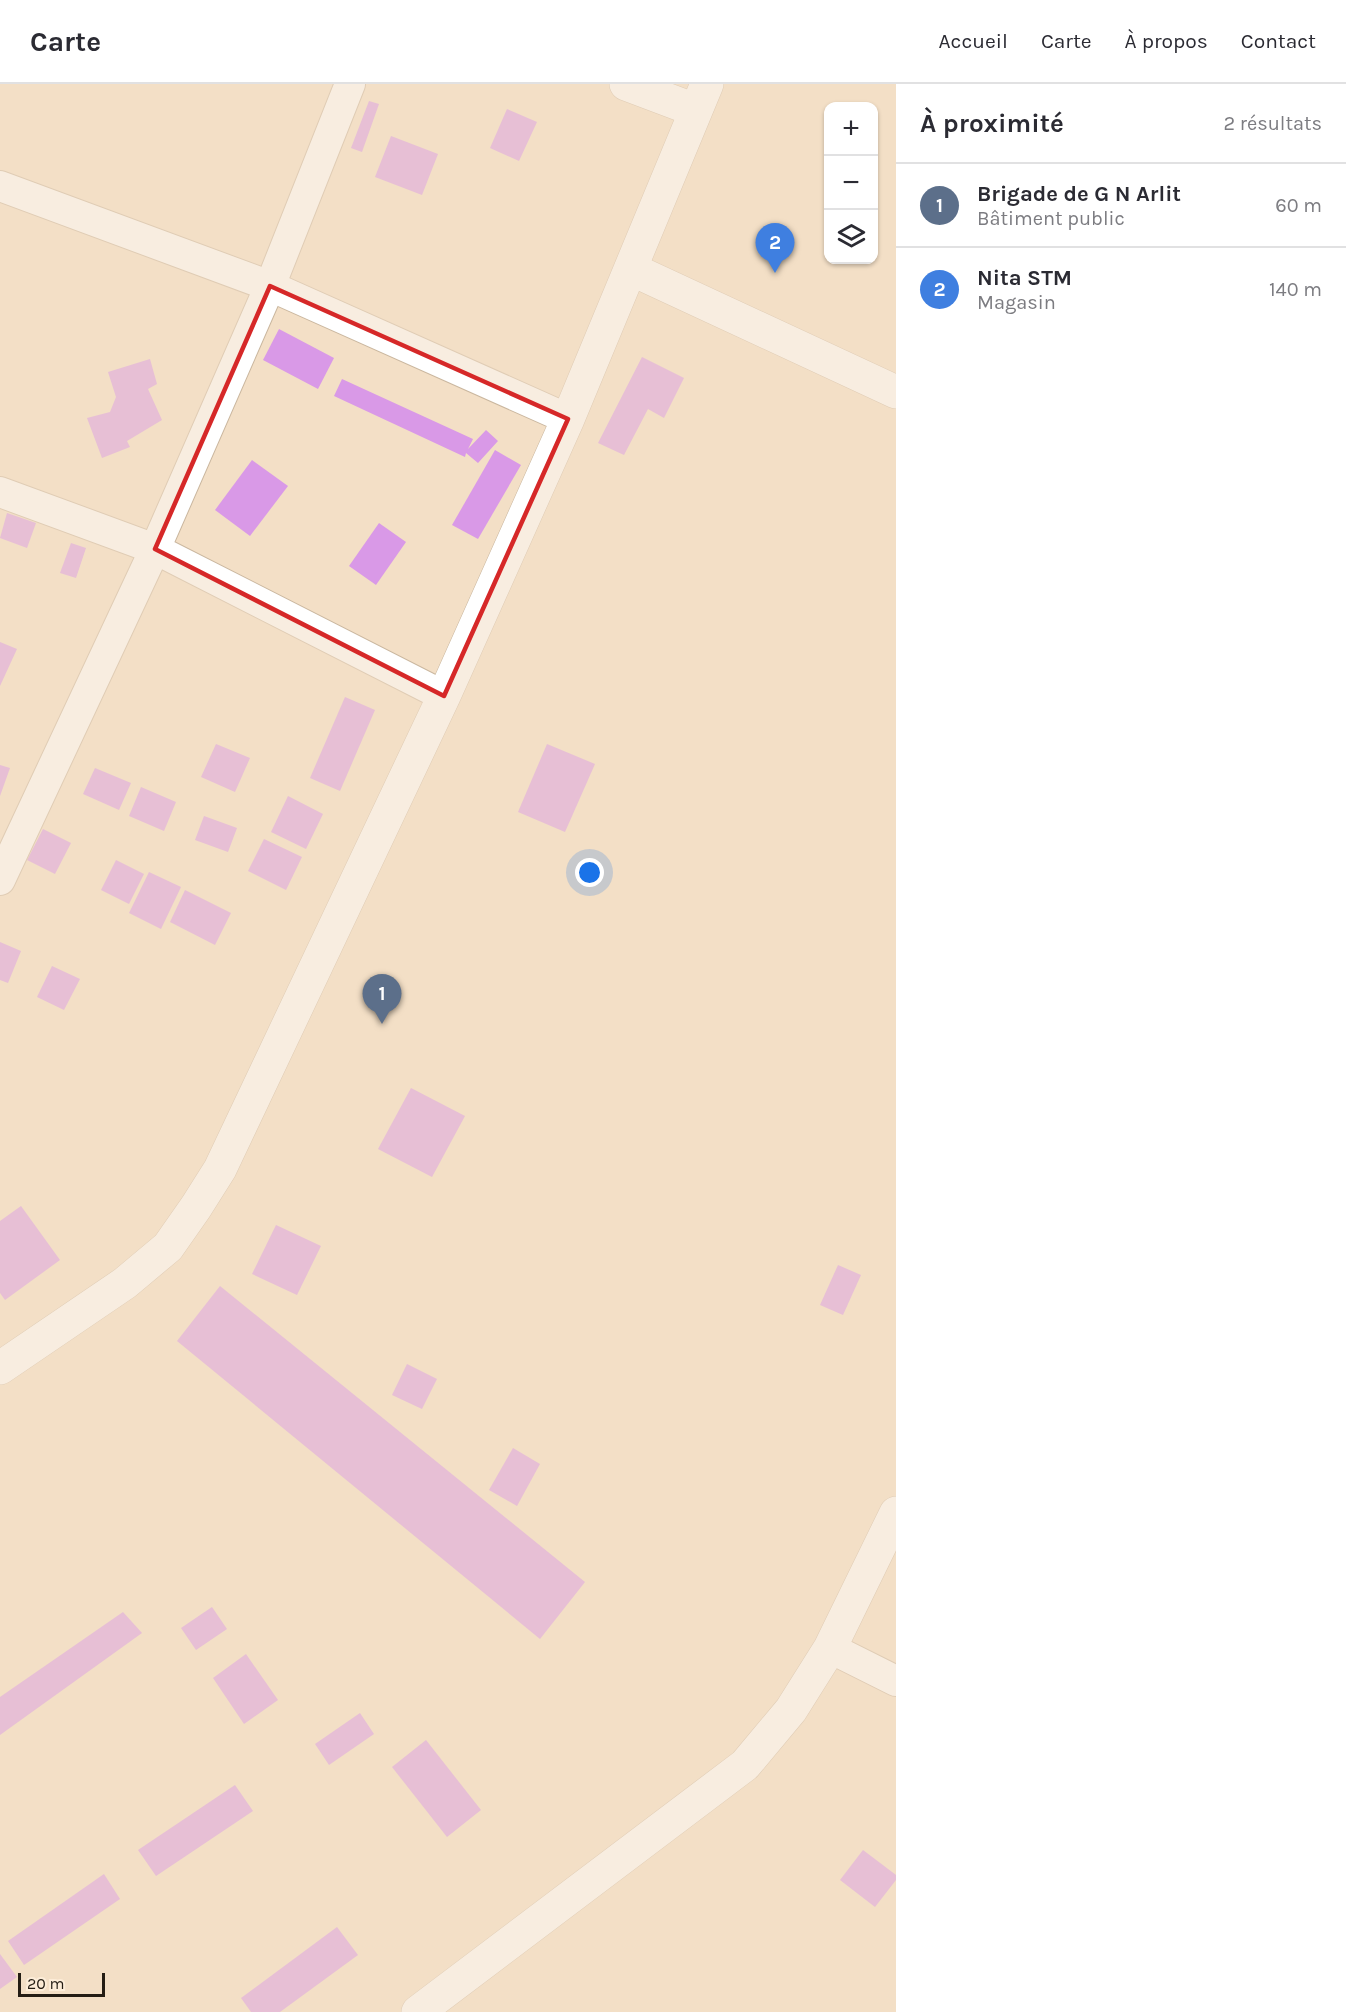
<!DOCTYPE html>
<html lang="fr">
<meta charset="utf-8">
<style>
body{margin:0;font-family:Karla,sans-serif;background:#f7f7f7;color:#2b2b33}
.controls{position:absolute;right:18px;top:18px;display:grid;overflow:hidden;border-radius:12px;box-shadow:0 2px 4px #0004}
.controls button{width:54px;height:54px;display:grid;place-items:center;padding:0;border:0;border-bottom:2px solid #e1e1e2;background:#fff;color:#2b2b33;font:30px sans-serif}
.scale{position:absolute;left:18px;bottom:15px;width:87px;box-sizing:border-box;padding-left:6px;border:3px solid #241d14;border-top:0;font-size:16px;line-height:21px;white-space:nowrap;color:#241d14;-webkit-text-stroke:4px #fdedd9;paint-order:stroke}
.you{position:absolute;left:590px;top:789px;width:21px;height:21px;margin:-15px;border:4px solid #fff;border-radius:50%;background:#1a73e8;box-shadow:0 0 0 9px #1a73e833}
.badge{display:grid;place-items:center;width:39px;height:39px;border-radius:50%;background:#206075;color:#fff;font-size:20px;font-weight:700}
.pin{position:absolute;translate:-50% -50px;filter:drop-shadow(0 2px 3px #0008)}
.pin::after{content:'';position:absolute;top:32px;width:21px;height:18px;background:inherit;clip-path:polygon(0 0,100% 0,50% 100%)}
.list{margin:0;padding:0;list-style:none}
h2{display:flex;justify-content:space-between;align-items:center;height:78px;margin:0;padding:0 24px;font-size:26px}
h2 small{font-size:20px;font-weight:400;color:#7c7c81}
.list li{display:grid;grid-template-columns:39px 1fr auto;gap:18px;align-items:center;box-sizing:border-box;height:84px;padding:0 24px;border-top:2px solid #e1e1e2}
.list b{display:block;font-size:22px;white-space:nowrap}
.list p{margin:0;font-size:20px;white-space:nowrap;color:#7c7c81}
.list em{font-size:20px;font-style:normal;color:#7c7c81}
.icon{flex:none;width:33px;height:33px;fill:none;stroke:currentColor;stroke-width:2;stroke-linecap:round;stroke-linejoin:round}
.map{position:relative;flex:none;width:896px;height:1928px;overflow:hidden}
header{display:flex;align-items:center;gap:36px;box-sizing:border-box;height:84px;padding:0 30px;background:#fff;border-bottom:2px solid #e1e1e2}
header strong{font-size:28px}
nav{display:flex;gap:33px;margin-inline-start:auto;font-size:21px}
main{display:flex}
aside{flex:1;background:#fff}
.map>svg:first-child{display:block}
</style>
<header>
<strong>Carte</strong>
<nav><a>Accueil</a><a>Carte</a><a>À propos</a><a>Contact</a></nav>
</header>
<main>
<div class="map">
<svg width="896" height="1928" viewBox="0 0 896 1928">
<rect width="100%" height="100%" fill="#f3dfc6"/>
<!-- building -->
<g fill="#d999e7">
<polygon points="369,17 379,20 362,68 351,64"/>
<polygon points="507,25 537,38 519,77 490,64"/>
<polygon points="391,52 438,70 422,111 375,93"/>
<polygon points="279,245 334,274 318,305 263,276"/>
<polygon points="642,273 684,294 664,334 648,325 624,371 598,359"/>
<polygon points="150,275 157,300 148,305 162,336 127,357 130,363 102,374 87,334 110,328 116,313 108,288"/>
<polygon points="342,295 473,355 468,365 486,346 498,357 478,379 466,369 465,373 334,312"/>
<polygon points="495,366 521,381 478,455 452,441"/>
<polygon points="252,376 288,402 250,452 215,426"/>
<polygon points="7,429 36,439 27,464 0,454"/>
<polygon points="379,439 406,458 376,501 349,482"/>
<polygon points="71,459 86,464 76,494 60,489"/>
<polygon points="0,558 17,565 0,602"/>
<polygon points="345,613 375,626 340,707 310,694"/>
<polygon points="216,660 250,674 235,708 201,693"/>
<polygon points="547,660 595,680 565,748 518,728"/>
<polygon points="0,681 10,684 0,712"/>
<polygon points="95,684 131,699 119,726 83,710"/>
<polygon points="141,703 176,718 164,747 129,732"/>
<polygon points="288,712 323,730 306,765 271,748"/>
<polygon points="204,732 237,744 228,768 195,756"/>
<polygon points="43,745 71,759 55,790 27,776"/>
<polygon points="264,755 302,773 286,806 248,787"/>
<polygon points="116,776 144,790 129,820 101,806"/>
<polygon points="149,788 181,803 161,845 129,829"/>
<polygon points="185,806 231,829 215,861 170,838"/>
<polygon points="0,858 21,867 8,899 0,896"/>
<polygon points="52,882 80,895 64,926 37,913"/>
<polygon points="411,1004 465,1032 432,1093 378,1065"/>
<polygon points="21,1122 60,1176 5,1216 0,1209 0,1137"/>
<polygon points="276,1141 321,1162 297,1211 252,1190"/>
<polygon points="838,1181 861,1191 843,1231 820,1221"/>
<polygon points="220,1202 585,1498 540,1555 177,1257"/>
<polygon points="407,1280 437,1295 422,1325 392,1311"/>
<polygon points="513,1364 540,1380 517,1422 489,1406"/>
<polygon points="212,1523 227,1545 196,1566 181,1544"/>
<polygon points="123,1528 142,1549 0,1651 0,1613"/>
<polygon points="246,1570 278,1616 244,1640 213,1594"/>
<polygon points="360,1629 374,1650 329,1681 315,1660"/>
<polygon points="426,1656 481,1726 447,1753 392,1683"/>
<polygon points="235,1701 253,1727 156,1792 138,1766"/>
<polygon points="863,1766 896,1791 896,1796 875,1823 840,1796"/>
<polygon points="104,1790 120,1815 24,1881 8,1857"/>
<polygon points="337,1843 358,1871 280,1928 251,1928 241,1914"/>
<polygon points="0,1870 17,1893 0,1905"/>
</g>
<g fill="none" stroke-linecap="round" stroke-linejoin="round">
<!-- street casing -->
<g stroke="#cab79f" stroke-width="32">
<g id="street">
<polyline points="0,102 270,202 568,335"/>
<polyline points="0,408 155,465 444,612"/>
<polyline points="0,796 155,465 270,202 350,0"/>
<polyline points="830,1564 896,1597"/>
</g>
</g>
<!-- secondary casing -->
<g stroke="#cab79f" stroke-width="34">
<g id="secondary">
<polyline points="626,0 695,26"/>
<polyline points="631,185 896,308"/>
<polyline points="0,1284 125,1199 168,1163 196,1123 220,1085 444,612 568,335 707,0"/>
<polyline points="418,1928 745,1681 791,1626 830,1564 896,1429"/>
</g>
</g>
<!-- street -->
<use href="#street" stroke="#fff" stroke-width="30"/>
<!-- secondary -->
<use href="#secondary" stroke="#fff" stroke-width="33"/>
</g>
<!-- marked area -->
<path d="M0 0H896V1928H0ZM270,202L568,335L444,612L155,465Z" fill="#f3dfc6" fill-opacity=".55" fill-rule="evenodd"/>
<path fill="none" stroke="#d62828" stroke-width="4.5" stroke-linejoin="round" d="M270,202L568,335L444,612L155,465Z"/>
</svg>
<div class="controls">
<button>+</button>
<button>−</button>
<button><svg class="icon" aria-label="layers" viewBox="0 0 24 24"><path d="M12 4l9 5-9 5-9-5zM3 14l9 5 9-5"/></svg></button>
</div>
<div class="scale">20 m</div>
<div class="you"></div>
<div class="pin badge" style="left:382px;top:940px;background:#5c6f8a">1</div>
<div class="pin badge" style="left:775px;top:189px;background:#3f7fe0">2</div>
</div>
<aside>
<h2>À proximité<small>2 résultats</small></h2>
<ul class="list">
<li><span class="badge" style="background:#5c6f8a">1</span><div><b>Brigade de G N Arlit</b><p>Bâtiment public</p></div><em>60 m</em></li>
<li><span class="badge" style="background:#3f7fe0">2</span><div><b>Nita STM</b><p>Magasin</p></div><em>140 m</em></li>
</ul>
</aside>
</main>
